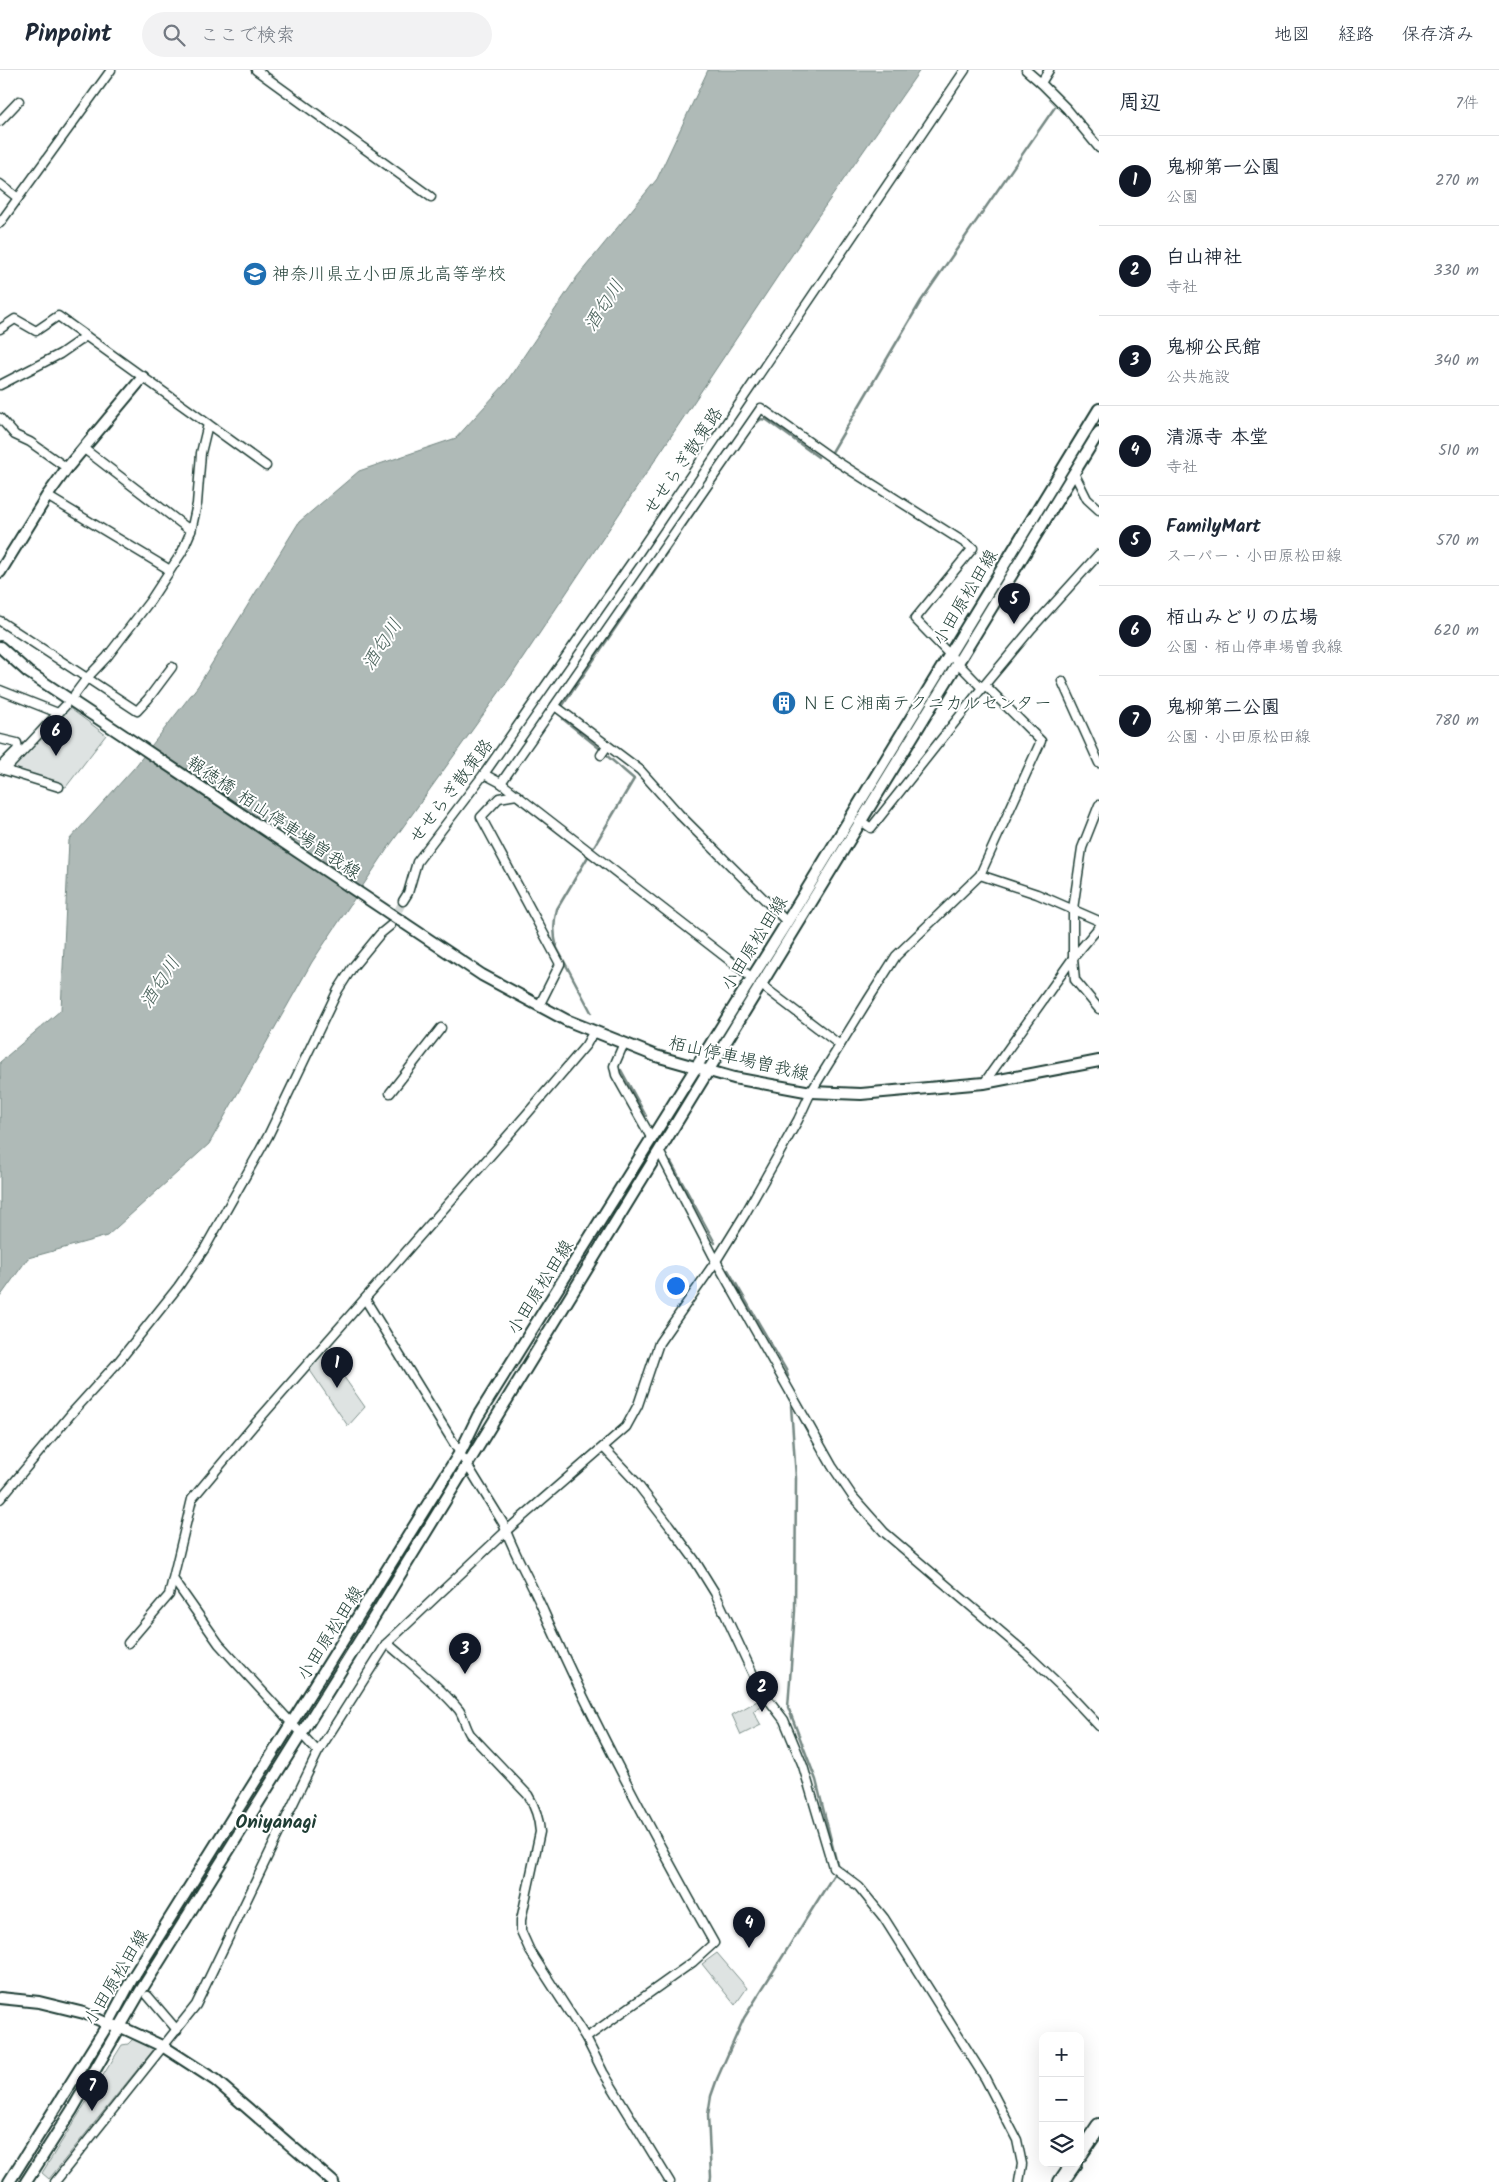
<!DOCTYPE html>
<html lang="ja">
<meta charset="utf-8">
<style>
body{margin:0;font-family:Kalam,"Klee One",sans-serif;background:#f2f2f3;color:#1f2937}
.controls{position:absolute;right:15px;bottom:15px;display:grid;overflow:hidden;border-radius:10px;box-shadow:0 5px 20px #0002}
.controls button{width:45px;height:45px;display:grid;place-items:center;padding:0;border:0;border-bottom:1px solid #e0e1e3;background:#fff;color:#1f2937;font:25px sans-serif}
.you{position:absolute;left:675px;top:1215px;width:18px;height:18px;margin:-12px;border:4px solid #fff;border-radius:50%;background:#1a73e8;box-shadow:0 0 0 8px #1a73e833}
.badge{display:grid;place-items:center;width:32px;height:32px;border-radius:50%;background:#111827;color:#fff;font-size:16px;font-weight:700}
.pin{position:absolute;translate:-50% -41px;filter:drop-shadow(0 1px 2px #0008)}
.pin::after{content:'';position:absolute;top:26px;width:18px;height:15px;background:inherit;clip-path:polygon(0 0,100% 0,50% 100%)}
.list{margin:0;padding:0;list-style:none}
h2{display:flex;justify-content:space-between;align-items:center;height:65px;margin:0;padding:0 20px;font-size:21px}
h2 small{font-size:16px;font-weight:400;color:#747a83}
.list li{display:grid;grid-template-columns:32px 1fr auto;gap:15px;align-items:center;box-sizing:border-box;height:90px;padding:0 20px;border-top:1px solid #e0e1e3}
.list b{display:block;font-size:19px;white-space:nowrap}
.list p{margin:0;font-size:16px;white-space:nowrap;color:#747a83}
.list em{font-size:16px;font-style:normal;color:#747a83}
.icon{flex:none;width:28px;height:28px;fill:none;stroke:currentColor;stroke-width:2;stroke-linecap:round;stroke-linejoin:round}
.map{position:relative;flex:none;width:1099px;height:2112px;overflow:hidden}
header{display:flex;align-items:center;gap:30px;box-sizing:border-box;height:70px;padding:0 25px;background:#fff;border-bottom:1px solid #e0e1e3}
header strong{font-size:24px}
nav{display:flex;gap:28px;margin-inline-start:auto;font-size:18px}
.search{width:350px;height:45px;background:#f2f2f3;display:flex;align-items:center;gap:12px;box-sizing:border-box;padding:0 18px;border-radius:28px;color:#747a83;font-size:19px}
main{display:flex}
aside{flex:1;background:#fff}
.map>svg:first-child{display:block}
</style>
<header>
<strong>Pinpoint</strong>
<div class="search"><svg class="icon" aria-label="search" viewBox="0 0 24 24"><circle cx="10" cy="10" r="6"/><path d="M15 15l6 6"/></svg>ここで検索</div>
<nav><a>地図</a><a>経路</a><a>保存済み</a></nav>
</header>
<main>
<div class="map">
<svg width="1099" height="2112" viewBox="0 0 1099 2112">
<rect width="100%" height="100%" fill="#fff"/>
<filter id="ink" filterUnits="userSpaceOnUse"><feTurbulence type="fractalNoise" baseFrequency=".02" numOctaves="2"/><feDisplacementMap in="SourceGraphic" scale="10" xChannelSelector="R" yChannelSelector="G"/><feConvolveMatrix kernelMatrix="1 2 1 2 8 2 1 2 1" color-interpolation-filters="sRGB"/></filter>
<g filter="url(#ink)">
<!-- green -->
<g fill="#dee3e2" stroke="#7e908b">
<polygon points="68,637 106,665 66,717 11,699"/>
<polygon points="325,1280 365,1337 348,1356 309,1299"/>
<polygon points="759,1630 763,1635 753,1641 761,1655 741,1665 732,1645"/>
<polygon points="717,1883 747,1918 735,1935 702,1894"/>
<polygon points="134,1968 154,1979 49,2109 42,2103 122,1975 128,1974"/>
</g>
<!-- water -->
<polygon fill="#afbab7" stroke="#758883" points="708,0 920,0 814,152 513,603 388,778 312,892 209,1074 107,1166 28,1188 0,1227 0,992 61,940 69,770 134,698 198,616 299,452 359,401 456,368 505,314 577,207 657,109"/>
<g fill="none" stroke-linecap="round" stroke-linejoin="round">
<!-- stream -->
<g stroke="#758883" stroke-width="2.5">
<polyline points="754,355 761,349 767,350 818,387"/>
<polyline points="832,382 921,231 1055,37"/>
<polyline points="563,635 731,388"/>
<polyline points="563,649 599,678"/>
<path d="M591,942L557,878C553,864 553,853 557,839L634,709L606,685"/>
<polyline points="621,1000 646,1046"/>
<polyline points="671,1092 715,1173"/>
<polyline points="728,1200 786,1300 788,1306"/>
<polyline points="710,2112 711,2107 708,2045 711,2026 717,2009 744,1948 838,1798 816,1710 788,1637 795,1541 796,1408 791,1336"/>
</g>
<!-- street-tunnel -->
<polyline stroke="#d2d8d6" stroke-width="8" stroke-dasharray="8 4" stroke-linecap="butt" points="393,851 403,831"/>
<!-- street casing -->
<g stroke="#1f3d34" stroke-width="11">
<g id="street">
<polyline points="256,0 431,127"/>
<polyline points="1026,0 1041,13"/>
<polyline points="1049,0 1041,13 1067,39 1099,78"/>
<polyline points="0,51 19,31"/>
<polyline points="0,114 18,128"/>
<polyline points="0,153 111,0"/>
<polyline points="0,259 15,249 36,261 58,246 86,266"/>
<polyline points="0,315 60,284 86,266 208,354 201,383 197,434 191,461 182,482 150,531 107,587 87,608 0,551"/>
<polyline points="0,348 15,365 30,372 67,398"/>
<polyline points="208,354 266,396"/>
<polyline points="83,378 191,461"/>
<polyline points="1074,403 1087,429 1099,440"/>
<polyline points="47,426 170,500"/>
<polyline points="1062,611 1099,693"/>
<polyline points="0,620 58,643"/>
<polyline points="75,624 87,608 137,641 148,629 172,597"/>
<polyline points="555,636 640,700 679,744 787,852"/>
<polyline points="0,669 17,673 18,679 0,697"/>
<polyline points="601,685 607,676"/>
<polyline points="1,699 59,717"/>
<polyline points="5,700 65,636"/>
<polyline points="484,704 501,713 751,907"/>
<polyline points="501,713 761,338 833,389 973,478 915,549 982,618 1032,558 1099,484"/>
<polyline points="517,725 499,728 481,747 560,894 539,936"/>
<polyline points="1099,735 1082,778 1073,839 1073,888 1075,910 1099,939"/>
<polyline points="861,751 871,758 982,618"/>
<polyline points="980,805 1037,824 1099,851"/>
<polyline points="403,831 408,823 417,792 484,704 639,482 965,0"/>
<polyline points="760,914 840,975"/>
<polyline points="624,973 614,996 616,1005 652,1069"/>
<polyline points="984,1013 1073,888 1099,857"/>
<polyline points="390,1023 441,958"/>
<polyline points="659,1081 716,1191 832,1396 853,1427 884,1462 1027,1584 1067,1622 1099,1656"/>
<path d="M365,1229L503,1453C514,1484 531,1512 544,1542C594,1655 653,1765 714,1873L693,1892L586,1968"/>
<polyline points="604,1378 635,1411 669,1455 694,1489 715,1523 759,1617 784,1650 803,1696 833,1797 859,1817 884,1848 985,2008 1017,2070 1022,2094 1019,2112"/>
<polyline points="0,1429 71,1344 119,1291 178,1217 205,1178 268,1066 338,920 352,898 380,864 391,855"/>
<polyline points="174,1510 219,1574 318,1682"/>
<polyline points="128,1573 169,1525 192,1429 254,1355 526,1045 586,975 594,961"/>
<path d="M387,1573C411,1594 438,1615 459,1640C464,1647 465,1656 470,1664L528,1725C536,1738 539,1748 540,1762L521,1850V1861L530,1881L586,1968L603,2002L670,2112"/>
<polyline points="148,1926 177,1960"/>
<polyline points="55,2112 196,1935 318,1682 387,1573 506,1461 626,1357 638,1335 659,1273 716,1191 745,1144 798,1050 811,1022 868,930 896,886 980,805 1041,671 985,615"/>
</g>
</g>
<!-- secondary casing -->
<g stroke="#1f3d34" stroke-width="14">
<g id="secondary">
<polyline points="0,502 47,426 67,398 143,307"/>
<polyline points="0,577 28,602 126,667"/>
<polyline points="404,853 482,905 566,950 656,986 734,1008 811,1022 861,1024 984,1013 1099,991"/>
<polyline points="0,1928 39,1932 84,1943 108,1954 121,1957 164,1977 215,2010 333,2112"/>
<polyline points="9,2112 108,1954 132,1909 461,1381 478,1346 787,852 1099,339"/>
<polyline points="26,2112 72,2040 140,1922 363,1565 1099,362"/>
</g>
</g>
<!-- highway casing -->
<g stroke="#1f3d34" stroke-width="18">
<g id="highway">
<polyline points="1080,2084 1099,2056"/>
<polyline points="1061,2112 1074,2093"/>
</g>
</g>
<!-- street -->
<use href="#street" stroke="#fff" stroke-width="8"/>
<!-- secondary -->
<use href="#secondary" stroke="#fff" stroke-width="10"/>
<!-- highway -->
<use href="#highway" stroke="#fff" stroke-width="14"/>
<!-- secondary-bridge casing -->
<g stroke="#1f3d34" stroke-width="14" stroke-linecap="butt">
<polyline id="secondary-bridge" points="126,667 404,853"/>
</g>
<!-- secondary-bridge -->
<use href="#secondary-bridge" stroke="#fff" stroke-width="10"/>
</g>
</g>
<!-- icons -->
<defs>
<g id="school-disc" transform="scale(1.25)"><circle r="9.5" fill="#1f6fb2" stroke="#fff"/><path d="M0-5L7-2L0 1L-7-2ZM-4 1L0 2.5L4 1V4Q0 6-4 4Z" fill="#fff"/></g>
<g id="building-disc" transform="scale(1.25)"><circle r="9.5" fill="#1f6fb2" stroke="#fff"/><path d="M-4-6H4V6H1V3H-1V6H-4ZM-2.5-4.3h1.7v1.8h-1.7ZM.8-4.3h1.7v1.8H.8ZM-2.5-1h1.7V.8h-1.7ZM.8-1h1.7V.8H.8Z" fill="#fff"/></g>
</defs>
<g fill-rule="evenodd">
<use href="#school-disc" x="255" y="204"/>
<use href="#building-disc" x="784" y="633"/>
</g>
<g text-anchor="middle" stroke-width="4" stroke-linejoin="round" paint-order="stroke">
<!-- poi labels -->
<g font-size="18" fill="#1f3d34" stroke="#fff" text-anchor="start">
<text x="272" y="210">神奈川県立小田原北高等学校</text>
<text x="802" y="639">ＮＥＣ湘南テクニカルセンター</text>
</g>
<!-- street labels -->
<g font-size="18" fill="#1f3d34" stroke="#fff">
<text transform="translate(683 391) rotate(-56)" y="6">せせらぎ散策路</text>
<text transform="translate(965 527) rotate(-59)" y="6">小田原松田線</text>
<text transform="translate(451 721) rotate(-53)" y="6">せせらぎ散策路</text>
<text transform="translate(274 747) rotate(34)" y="6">報徳橋 栢山停車場曽我線</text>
<text transform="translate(754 873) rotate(-58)" y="6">小田原松田線</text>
<text transform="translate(739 988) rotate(13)" y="6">栢山停車場曽我線</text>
<text transform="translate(540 1217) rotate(-58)" y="6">小田原松田線</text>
<text transform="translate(330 1563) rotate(-58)" y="6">小田原松田線</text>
<text transform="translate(116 1907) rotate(-59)" y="6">小田原松田線</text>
</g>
<!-- water labels -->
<g font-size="19" font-style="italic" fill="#4a625b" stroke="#fff">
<text transform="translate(603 235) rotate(-57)" y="7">酒匂川</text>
<text transform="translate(381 574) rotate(-57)" y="7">酒匂川</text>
<text transform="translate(159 912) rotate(-57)" y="7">酒匂川</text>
</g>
<!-- neighbourhood labels -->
<g font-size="19" font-weight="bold" fill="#1f3d34" stroke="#fff">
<text x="276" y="1758">Oniyanagi</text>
</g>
</g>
</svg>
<div class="controls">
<button>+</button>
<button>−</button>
<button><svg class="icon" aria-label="layers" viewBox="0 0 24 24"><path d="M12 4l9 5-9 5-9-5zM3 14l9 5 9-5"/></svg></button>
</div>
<div class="you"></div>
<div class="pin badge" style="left:337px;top:1318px">1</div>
<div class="pin badge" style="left:762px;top:1642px">2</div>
<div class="pin badge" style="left:465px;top:1604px">3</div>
<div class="pin badge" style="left:749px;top:1878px">4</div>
<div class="pin badge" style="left:1014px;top:554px">5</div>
<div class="pin badge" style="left:56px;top:686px">6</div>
<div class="pin badge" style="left:92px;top:2041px">7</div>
</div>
<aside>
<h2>周辺<small>7件</small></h2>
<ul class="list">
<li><span class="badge">1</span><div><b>鬼柳第一公園</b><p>公園</p></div><em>270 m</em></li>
<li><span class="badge">2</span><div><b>白山神社</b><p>寺社</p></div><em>330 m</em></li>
<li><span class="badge">3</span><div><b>鬼柳公民館</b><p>公共施設</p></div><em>340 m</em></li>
<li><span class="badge">4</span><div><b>清源寺 本堂</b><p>寺社</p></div><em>510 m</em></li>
<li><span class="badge">5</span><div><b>FamilyMart</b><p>スーパー · 小田原松田線</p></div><em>570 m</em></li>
<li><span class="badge">6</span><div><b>栢山みどりの広場</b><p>公園 · 栢山停車場曽我線</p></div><em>620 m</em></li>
<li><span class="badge">7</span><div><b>鬼柳第二公園</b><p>公園 · 小田原松田線</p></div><em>780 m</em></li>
</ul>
</aside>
</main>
